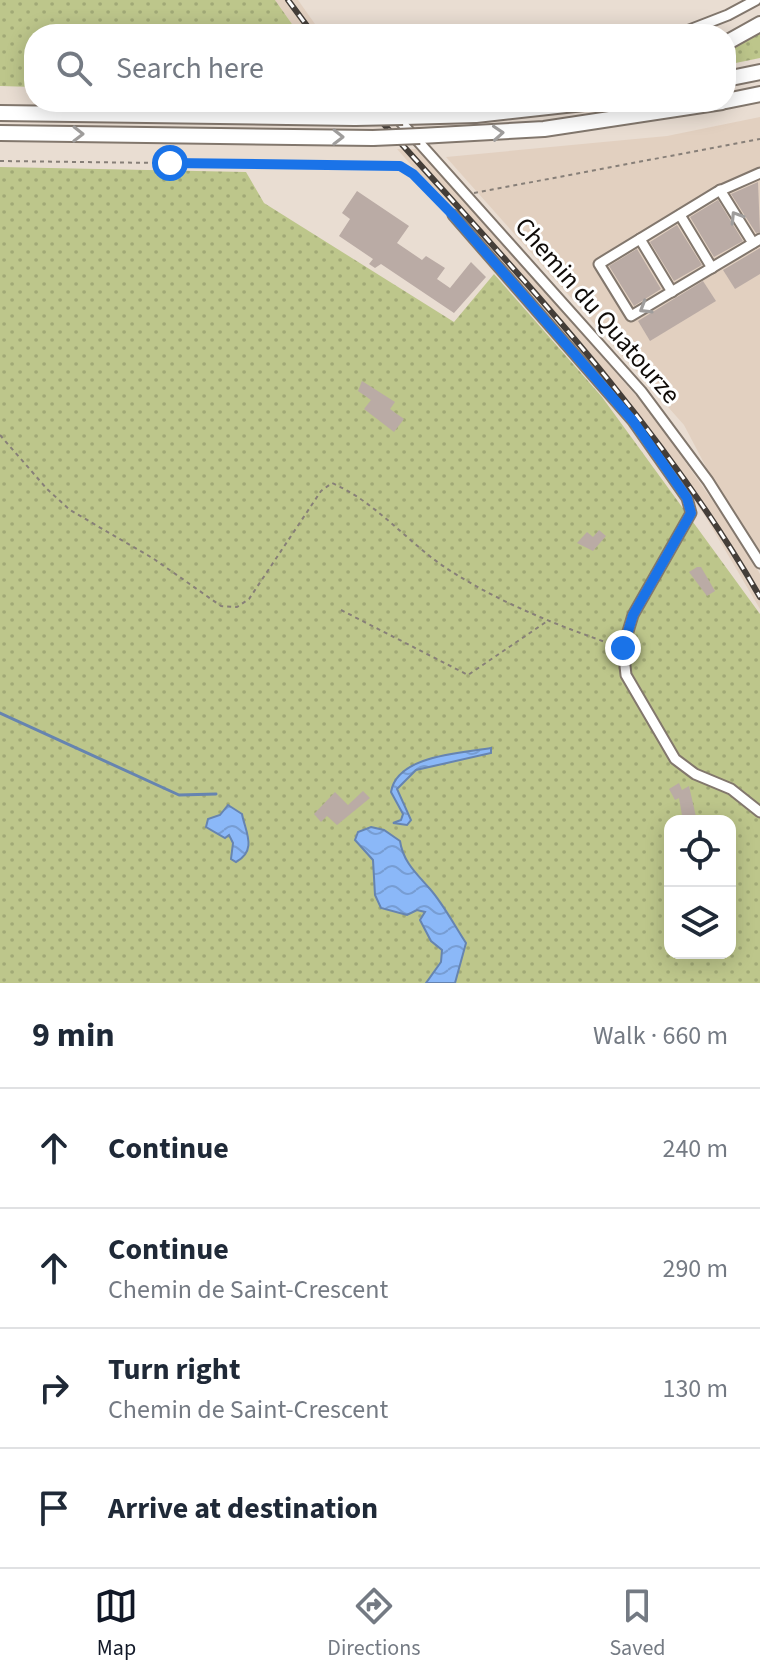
<!DOCTYPE html>
<meta charset="utf-8">
<style>
body{margin:0;font-family:"Source Sans 3",sans-serif;background:#f2f2f3;color:#1f2937}
.controls{position:absolute;right:24px;bottom:24px;display:grid;overflow:hidden;border-radius:16px;box-shadow:0 4px 20px #0003}
.controls button{width:72px;height:72px;display:grid;place-items:center;padding:0;border:0;border-bottom:2px solid #e0e1e3;background:#fff;color:#1f2937;font:40px sans-serif}
.stop{position:absolute;width:24px;height:24px;margin:-18px;border:6px solid #1a73e8;border-radius:50%;background:#fff}
.stop.end{background:#1a73e8;border-color:#fff;box-shadow:0 2px 8px #0008}
.list{margin:0;padding:0;list-style:none}
h2{display:flex;justify-content:space-between;align-items:center;height:104px;margin:0;padding:0 32px;font-size:34px}
h2 small{font-size:26px;font-weight:400;color:#747a83}
.list li{display:grid;grid-template-columns:52px 1fr auto;gap:24px;align-items:center;box-sizing:border-box;height:120px;padding:0 32px;border-top:2px solid #e0e1e3}
.list b{display:block;font-size:30px;white-space:nowrap}
.list p{margin:0;font-size:26px;white-space:nowrap;color:#747a83}
.list em{font-size:26px;font-style:normal;color:#747a83}
.icon{flex:none;width:44px;height:44px;fill:none;stroke:currentColor;stroke-width:2;stroke-linecap:round;stroke-linejoin:round}
.map{position:relative;flex:none;width:760px;height:983px;overflow:hidden}
.search{position:absolute;background:#fff;box-shadow:0 4px 20px #0003;left:24px;right:24px;top:24px;height:88px;display:flex;align-items:center;gap:20px;box-sizing:border-box;padding:0 28px;border-radius:32px;color:#747a83;font-size:30px}
.sheet{height:584px;background:#fff}
nav{display:flex;justify-content:space-around;align-items:center;box-sizing:border-box;height:112px;border-top:2px solid #e0e1e3;background:#fff;font-size:22px;color:#747a83}
nav a{display:grid;justify-items:center;gap:4px}
nav .on{color:#111827}
.map>svg:first-child{display:block}
</style>
<div class="map">
<svg width="760" height="983" viewBox="0 0 760 983">
<defs>
<pattern id="grass-dots" width="8" height="8" patternUnits="userSpaceOnUse" patternTransform="scale(2)"><rect width="8" height="8" fill="#bdc68b"/><path d="M2 2h.1M6 6h.1" fill="none" stroke="#a1a976" stroke-width="1.8" stroke-linecap="round"/></pattern>
<pattern id="water-waves" width="16" height="10" patternUnits="userSpaceOnUse" patternTransform="scale(2)"><rect width="16" height="10" fill="#8bb8f8"/><path d="M0 5q4-4 8 0t8 0" fill="none" stroke="#779dd3"/></pattern>
</defs>
<rect width="100%" height="100%" fill="#e9ddd2"/>
<!-- built -->
<g fill="#e2d0c0">
<polygon points="275,0 298,0 322,34 299,34"/>
<polygon points="760,117 760,570 684,425 446,157 667,136"/>
<polygon points="397,149 416,149 446,179 651,413 747,550 760,574 760,609 705,516 640,424"/>
</g>
<!-- grass -->
<g fill="url(#grass-dots)" fill-rule="evenodd">
<polygon points="0,0 275,0 299,34 34,34 34,87 0,86"/>
<polygon points="760,29 760,58 726,65 726,47"/>
<path d="M0,167L246,172L264,203L454,322L494,274L602,397L760,614V983H0ZM670,821H730V953H670Z"/>
</g>
<!-- water -->
<g fill="url(#water-waves)" stroke="#6684b0" stroke-width="2">
<path d="M491,748V753L416,770L397,789L411,820L407,825L393,823L401,820L403,814L391,792C397,755 462,753 491,748Z"/>
<path d="M228,805L242,814C245,831 258,850 236,862L231,859L233,843L229,835L225,838L206,827L208,819L220,815Z"/>
<path d="M371,827L384,830L400,841C403,862 417,874 430,889C444,905 454,925 466,943L455,983H426L441,962L442,950L431,941L420,920L425,912L417,910L407,915L381,908L375,895L373,860L355,840L358,832Z"/>
</g>
<g fill="none" stroke-linecap="round" stroke-linejoin="round">
<!-- stream -->
<polyline stroke="#6684b0" stroke-width="3" points="0,713 179,795 216,794"/>
</g>
<!-- building -->
<g fill="#baaba5">
<polygon points="758,182 760,232 756,233 731,194"/>
<polygon points="357,191 409,226 397,243 422,260 426,256 445,268 437,279 450,288 471,262 486,277 454,313 381,264 375,268 369,264 373,259 339,236 350,219 342,213"/>
<polygon points="718,200 743,241 714,257 690,217"/>
<polygon points="677,225 702,265 674,281 650,242"/>
<polygon points="760,248 760,274 735,289 723,270"/>
<polygon points="637,249 661,289 634,306 609,266"/>
<polygon points="703,281 716,301 650,341 638,321"/>
<polygon points="362,381 395,402 390,409 404,419 394,432 364,409 371,400 358,391"/>
<polygon points="599,530 606,536 593,551 577,543 587,532 593,537"/>
<polygon points="697,567 701,567 715,591 707,596 689,572"/>
<polygon points="679,783 682,790 689,786 697,821 683,821 679,798 675,800 669,789"/>
<polygon points="363,791 370,798 337,825 327,816 321,822 314,814 335,792 348,805"/>
</g>
<g fill="none" stroke-linecap="round" stroke-linejoin="round">
<!-- minor casing -->
<g stroke="#82776d" stroke-width="13">
<g id="minor">
<polyline points="679,34 728,15 756,0"/>
<polyline points="383,102 641,391 708,481 760,563"/>
<polyline points="760,173 717,192 599,264 631,316 760,239"/>
<polyline points="720,190 753,243"/>
<polyline points="453,215 633,421 687,498 691,513 633,615 623,648 626,675 675,759 695,774 731,789 760,812"/>
<polyline points="680,215 712,268"/>
<polyline points="640,239 672,292"/>
</g>
</g>
<!-- highway casing -->
<g stroke="#82776d" stroke-width="18">
<g id="highway">
<polyline points="726,43 760,24"/>
<polyline points="726,79 760,72"/>
<polyline points="726,101 760,94"/>
<polyline points="224,107 336,102"/>
<polyline points="0,113 355,118"/>
<polyline points="403,117 476,115 593,102"/>
<polyline points="0,133 373,138"/>
<polyline points="420,136 544,129 722,102"/>
</g>
</g>
<!-- path -->
<g stroke="#877f78" stroke-width="2" stroke-dasharray="4 4" stroke-linecap="butt">
<polyline points="0,161 400,166 413,174 447,209"/>
<polyline points="474,193 760,139"/>
<path d="M0,435L47,489L70,510L154,559L221,606L237,607L249,599L321,491L332,483C376,502 406,541 446,568C498,602 556,625 614,645"/>
<polyline points="341,610 468,675 546,622"/>
</g>
<!-- minor -->
<use href="#minor" stroke="#fff" stroke-width="9"/>
<!-- highway -->
<use href="#highway" stroke="#fff" stroke-width="14"/>
<!-- rail casing -->
<g stroke="#443e39" stroke-width="6">
<g id="rail">
<polyline points="288,0 313,34"/>
<path d="M364,102C505,261 654,412 760,597"/>
</g>
</g>
<!-- rail -->
<use href="#rail" stroke="#fff" stroke-width="3" stroke-dasharray="9" stroke-linecap="butt"/>
<!-- highway-bridge casing -->
<g stroke="#82776d" stroke-width="18" stroke-linecap="butt">
<g id="highway-bridge">
<polyline points="355,118 403,117"/>
<polyline points="373,138 420,136"/>
</g>
</g>
<!-- highway-bridge -->
<use href="#highway-bridge" stroke="#fff" stroke-width="14"/>
</g>
<!-- one-way arrows -->
<defs><path id="oneway-chevron" d="M-2-3.5L2.5 0L-2 3.5" fill="none" stroke-width="1.6" stroke-linecap="round" stroke-linejoin="round" transform="scale(2)"/></defs>
<g stroke="#9f9d9c">
<use href="#oneway-chevron" transform="translate(498 133) rotate(-4)"/>
<use href="#oneway-chevron" transform="translate(78 134) rotate(1)"/>
<use href="#oneway-chevron" transform="translate(338 137) rotate(1)"/>
<use href="#oneway-chevron" transform="translate(736 217) rotate(-122)"/>
<use href="#oneway-chevron" transform="translate(645 308) rotate(149)"/>
</g>
<g fill="none" stroke-linecap="round" stroke-linejoin="round">
<!-- route -->
<polyline stroke="#1a73e8" stroke-width="10" points="170,163 400,166 413,174 453,215 633,421 687,498 691,513 633,615 623,648"/>
</g>
<g text-anchor="middle" stroke-width="6" stroke-linejoin="round" paint-order="stroke">
<!-- street labels -->
<g font-size="26" fill="#0f0b08" stroke="#fff">
<text transform="translate(598 310) rotate(49)" y="9">Chemin du Quatourze</text>
</g>
</g>
</svg>
<div class="controls">
<button><svg class="icon" aria-label="locate" viewBox="0 0 24 24"><circle cx="12" cy="12" r="6"/><path d="M12 2v4M12 18v4M2 12h4M18 12h4"/></svg></button>
<button><svg class="icon" aria-label="layers" viewBox="0 0 24 24"><path d="M12 4l9 5-9 5-9-5zM3 14l9 5 9-5"/></svg></button>
</div>
<div class="stop" style="left:170px;top:163px"></div>
<div class="stop end" style="left:623px;top:648px"></div>
<div class="search"><svg class="icon" aria-label="search" viewBox="0 0 24 24"><circle cx="10" cy="10" r="6"/><path d="M15 15l6 6"/></svg>Search here</div>
</div>
<section class="sheet">
<h2>9 min<small>Walk · 660 m</small></h2>
<ul class="list">
<li><svg class="icon" aria-label="ahead" viewBox="0 0 24 24"><path d="M12 20V5M6 11l6-6 6 6"/></svg><div><b>Continue</b></div><em>240 m</em></li>
<li><svg class="icon" aria-label="ahead" viewBox="0 0 24 24"><path d="M12 20V5M6 11l6-6 6 6"/></svg><div><b>Continue</b><p>Chemin de Saint-Crescent</p></div><em>290 m</em></li>
<li><svg class="icon" aria-label="right" viewBox="0 0 24 24"><path d="M7 20v-9h11M14 6l5 5-5 5"/></svg><div><b>Turn right</b><p>Chemin de Saint-Crescent</p></div><em>130 m</em></li>
<li><svg class="icon" aria-label="arrive" viewBox="0 0 24 24"><path d="M6 21V4h12l-3 4 3 4H6"/></svg><div><b>Arrive at destination</b></div></li>
</ul>
</section>
<nav>
<a class="on"><svg class="icon" aria-label="map" viewBox="0 0 24 24"><path d="M3 6l6-2 6 2 6-2v14l-6 2-6-2-6 2zM9 4v14M15 6v14"/></svg>Map</a>
<a><svg class="icon" aria-label="directions" viewBox="0 0 24 24"><path d="M12 3l9 9-9 9-9-9zM9 14v-3h6M13 9l2 2-2 2"/></svg>Directions</a>
<a><svg class="icon" aria-label="saved" viewBox="0 0 24 24"><path d="M7 4h10v16l-5-4-5 4z"/></svg>Saved</a>
</nav>
